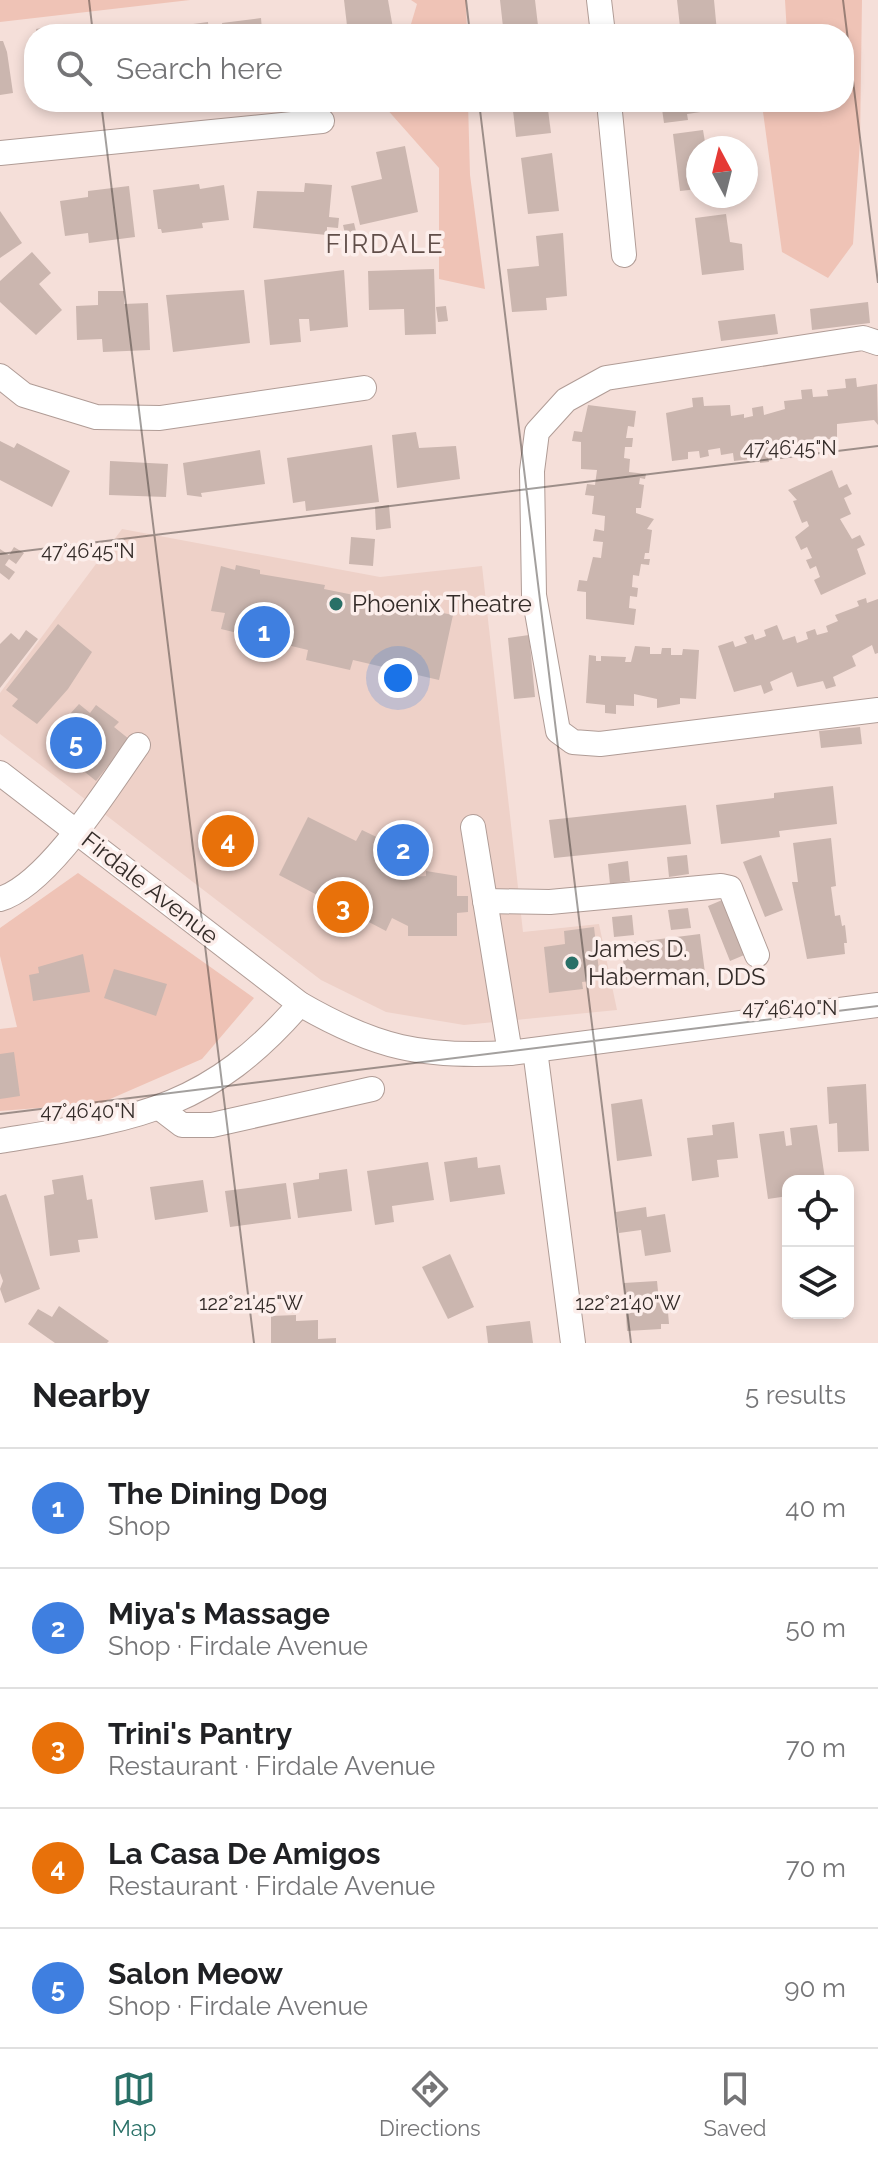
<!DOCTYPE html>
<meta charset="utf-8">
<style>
body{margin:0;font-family:Raleway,sans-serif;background:#f6f6f6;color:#202124}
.controls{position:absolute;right:24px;bottom:24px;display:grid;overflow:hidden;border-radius:16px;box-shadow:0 4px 12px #0003}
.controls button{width:72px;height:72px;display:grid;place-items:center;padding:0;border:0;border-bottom:2px solid #e0e0e0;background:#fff;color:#202124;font:40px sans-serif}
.compass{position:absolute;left:686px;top:136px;width:72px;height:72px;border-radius:50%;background:#fff;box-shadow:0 4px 12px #0003;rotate:353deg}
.you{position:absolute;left:398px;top:678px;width:28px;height:28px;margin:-20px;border:6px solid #fff;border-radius:50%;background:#1a73e8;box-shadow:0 0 0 12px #1a73e833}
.badge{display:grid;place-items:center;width:52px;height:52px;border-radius:50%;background:#297067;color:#fff;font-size:26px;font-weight:700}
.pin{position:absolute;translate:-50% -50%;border:4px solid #fff;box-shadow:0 2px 8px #0006}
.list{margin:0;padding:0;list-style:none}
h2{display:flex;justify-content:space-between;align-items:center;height:104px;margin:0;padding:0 32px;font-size:34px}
h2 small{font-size:26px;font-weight:400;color:#757577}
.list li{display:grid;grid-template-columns:52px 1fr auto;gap:24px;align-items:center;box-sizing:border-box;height:120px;padding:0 32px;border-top:2px solid #e0e0e0}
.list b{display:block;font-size:30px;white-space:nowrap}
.list p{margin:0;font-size:26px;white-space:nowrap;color:#757577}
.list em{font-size:26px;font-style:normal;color:#757577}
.icon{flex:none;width:44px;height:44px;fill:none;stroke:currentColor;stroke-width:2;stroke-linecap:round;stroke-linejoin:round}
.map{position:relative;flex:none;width:878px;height:1343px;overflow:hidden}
.search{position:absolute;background:#fff;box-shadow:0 4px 12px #0003;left:24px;right:24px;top:24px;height:88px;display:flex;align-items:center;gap:20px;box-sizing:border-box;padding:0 28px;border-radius:32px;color:#757577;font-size:30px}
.sheet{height:704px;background:#fff}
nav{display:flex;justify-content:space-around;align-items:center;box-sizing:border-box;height:112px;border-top:2px solid #e0e0e0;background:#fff;font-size:22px;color:#757577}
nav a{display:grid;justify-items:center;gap:4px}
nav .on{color:#297067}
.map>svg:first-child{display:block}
</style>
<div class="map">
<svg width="878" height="1343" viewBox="0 0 878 1343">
<rect width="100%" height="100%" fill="#f5dfd9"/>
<!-- built -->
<polygon fill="#eed1c8" points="122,529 380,577 482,566 523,932 599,924 617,1010 464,1025 386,1012 321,980 0,734 0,693"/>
<!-- green -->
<g fill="#efc3b6">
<polygon points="0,0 190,0 0,22"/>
<polygon points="411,0 466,0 467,34 408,34 417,4"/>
<polygon points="785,0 862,0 860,141 853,244 828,278 782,252 763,112 770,102 844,102 844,34 787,34"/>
<polygon points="387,102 468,102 470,175 485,289 439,279 439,168 385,107"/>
<polygon points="78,873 254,998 202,1059 101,1103 0,1111 0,1029 17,1027 0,956 0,928"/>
</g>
<!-- building -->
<g fill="#cbb6af">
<polygon points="344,0 388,0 394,34 348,34"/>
<polygon points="500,0 535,0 539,34 485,34 485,29 503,27"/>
<polygon points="677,0 714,0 717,32 699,34 698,25 680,27"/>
<polygon points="261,18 262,30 296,25 297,34 224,34 222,23"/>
<polygon points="208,22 209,34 134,34 134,32"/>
<polygon points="52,26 53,34 37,34 36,29"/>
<polygon points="0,41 3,41 7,52 13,93 0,95"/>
<polygon points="27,65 34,65 34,80 29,81"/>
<polygon points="512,102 547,102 551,133 516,137"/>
<polygon points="661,102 721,102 721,109 687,114 688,120 664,123"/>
<polygon points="703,130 706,148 698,148 698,189 680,191 673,134"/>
<polygon points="405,146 418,212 360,225 351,186 382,179 376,152"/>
<polygon points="552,153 559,211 528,214 521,158"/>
<polygon points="305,183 332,185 329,217 339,218 338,228 327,227 327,235 253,228 257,191 304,192"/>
<polygon points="199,184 200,189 224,185 229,220 202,223 203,228 162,233 161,229 158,229 153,190"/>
<polygon points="129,186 135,237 89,243 88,233 65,236 60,201 88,197 88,191"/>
<polygon points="0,211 22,243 0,258"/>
<polygon points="726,214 730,242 742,244 744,270 702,275 695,218"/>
<polygon points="354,223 358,240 347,242 343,225"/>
<polygon points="563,233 567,296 546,298 547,310 512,312 507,269 539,266 536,236"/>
<polygon points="32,252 51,273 39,284 62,310 36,335 0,302 0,281"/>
<polygon points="434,269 436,334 405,335 404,309 369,310 368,271"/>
<polygon points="344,270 348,327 310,331 309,319 299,319 301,342 270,345 264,280"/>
<polygon points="244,290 250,343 173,352 166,295"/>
<polygon points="98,291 124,291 124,304 148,303 150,350 103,352 102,339 77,340 76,306 98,305"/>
<polygon points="868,302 870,323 812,330 810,309"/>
<polygon points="446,306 448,321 438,322 436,307"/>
<polygon points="775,314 778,334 721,341 718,321"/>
<polygon points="856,378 857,387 877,384 878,425 874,420 837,424 837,444 831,445 830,439 824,440 825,445 801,448 801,443 795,444 793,453 768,457 769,462 760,463 760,458 734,461 733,453 721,455 720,448 708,450 709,456 700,458 699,451 688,452 688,459 672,461 666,413 693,407 692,398 703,397 704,406 730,405 731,416 744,414 744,418 753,416 752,408 763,406 764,415 785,409 784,401 802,399 801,390 812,389 813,397 828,396 827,390 846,388 845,379"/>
<polygon points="588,405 636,411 634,427 628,426 626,438 633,438 632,447 625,447 624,458 630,459 629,472 646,474 645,479 640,478 639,484 644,485 641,508 636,508 636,513 654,519 647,529 652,530 649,553 645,553 644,559 650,559 649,565 641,564 639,576 633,575 632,587 638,588 637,597 630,596 629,608 636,609 634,625 586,619 586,592 577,591 579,580 587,581 593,557 601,558 603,542 593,541 595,529 604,531 605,516 592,514 594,496 585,495 587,484 595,485 597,470 581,469 581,442 572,441 574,431 582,432"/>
<polygon points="416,432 419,448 456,446 460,479 397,488 392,435"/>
<polygon points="0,441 14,448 17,443 70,471 52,507 0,480"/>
<polygon points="372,445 379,502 306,511 305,501 293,503 287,458"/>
<polygon points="260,450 265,484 201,493 202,497 187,495 183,463"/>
<polygon points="110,461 168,464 166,497 109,495"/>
<polygon points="832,470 839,488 847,484 852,494 844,498 851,514 840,519 852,539 860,535 865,545 857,549 866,574 821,595 814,580 820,577 816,566 810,569 806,560 812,558 807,547 801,550 795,537 809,526 807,521 802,523 793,501 797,500 788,490"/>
<polygon points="389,505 391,528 376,530 375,507"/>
<polygon points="351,537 375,539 373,566 349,564"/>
<polygon points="14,547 24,553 16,564 9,559 5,565 15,572 9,580 0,573 0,549 9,555"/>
<polygon points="236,565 260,570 260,574 325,585 324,589 453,615 439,680 353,660 350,670 306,660 308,650 221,629 225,613 211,611 221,566 235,570"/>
<polygon points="866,598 867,603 878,599 878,653 875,654 872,645 852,656 856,666 833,677 836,686 826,689 823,681 797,687 792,672 770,682 773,690 764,694 761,685 734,692 718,646 733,641 735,647 747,643 744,637 753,634 755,640 766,636 764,630 777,625 783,640 795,636 797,643 808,639 806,632 815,629 817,635 828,632 826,626 838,621 835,615 859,606 857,601"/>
<polygon points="58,624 92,652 68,689 37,724 12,706 18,699 6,690"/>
<polygon points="26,630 38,639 0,688 0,644 11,633 19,640"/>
<polygon points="529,635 535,697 514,699 508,638"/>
<polygon points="635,646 650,647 650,654 661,654 662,648 671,648 671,655 682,655 683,649 699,650 696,699 680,698 680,704 657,708 657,699 634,694 634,706 616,705 616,714 605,713 605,705 586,703 589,655 596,656 596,661 601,661 601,656 626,657 625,662 631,662"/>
<polygon points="79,704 90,713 96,705 119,722 114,727 129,739 96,781 80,768 88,758 75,749 70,755 51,740 56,735 53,733"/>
<polygon points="860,727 862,744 821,748 819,731"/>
<polygon points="833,786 837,824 779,831 780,837 721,844 716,805 774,798 774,793"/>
<polygon points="686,805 691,844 554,858 549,820"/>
<polygon points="308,817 356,841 362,830 422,859 413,877 426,876 426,871 457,876 457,896 468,896 468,912 457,913 457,936 408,936 408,926 392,918 386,931 279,875"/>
<circle cx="228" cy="841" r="8"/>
<polygon points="831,838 836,886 831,887 835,916 840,915 842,926 845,925 847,943 844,943 845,954 807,959 792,882 798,882 793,843"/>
<polygon points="687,855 689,874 669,877 667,857"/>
<polygon points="761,855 783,910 765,917 743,862"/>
<polygon points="628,861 630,881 610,884 608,864"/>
<polygon points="727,898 749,953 730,961 708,906"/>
<polygon points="688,908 691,928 671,930 668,910"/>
<polygon points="632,915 634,935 614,937 612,917"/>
<polygon points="594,927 600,980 582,982 583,989 549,993 544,947 565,944 564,931"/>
<polygon points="700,934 705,973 694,974 695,978 677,980 676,976 638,985 638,981 626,983 621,944"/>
<polygon points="83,954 90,992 33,1001 29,975 39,973 38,967"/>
<polygon points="114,969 167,984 156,1016 104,998"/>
<polygon points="14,1052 20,1096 0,1099 0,1054"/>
<polygon points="866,1084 869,1151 838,1152 837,1123 829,1124 827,1087"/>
<polygon points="642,1099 652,1156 617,1161 611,1104"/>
<polygon points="734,1122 738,1158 717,1160 719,1177 692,1181 687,1138 713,1135 712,1125"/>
<polygon points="817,1125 825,1179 788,1181 788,1196 768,1199 759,1134 784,1131 786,1146 792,1145 790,1128"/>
<polygon points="477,1157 478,1168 500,1165 505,1194 450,1202 444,1162"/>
<polygon points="428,1162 434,1200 392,1206 394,1222 375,1225 367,1171"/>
<polygon points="347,1169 352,1211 298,1218 293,1183 319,1179 319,1173"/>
<polygon points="83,1175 87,1200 92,1199 98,1238 78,1240 80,1252 50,1256 44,1196 54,1194 52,1180"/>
<polygon points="203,1180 208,1212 155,1220 150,1187"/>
<polygon points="286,1183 291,1219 230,1227 225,1191"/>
<polygon points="6,1194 40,1289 5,1303 0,1289 3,1281 0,1273 0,1196"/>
<polygon points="646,1207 647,1217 665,1214 671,1252 645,1256 641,1230 619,1233 616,1212"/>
<polygon points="450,1254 474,1307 448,1319 422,1267"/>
<polygon points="657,1281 659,1301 667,1300 669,1324 661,1324 661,1329 627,1331 624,1283"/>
<polygon points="59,1306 109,1341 107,1343 55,1343 28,1324 38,1309 52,1317"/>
<polygon points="296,1315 296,1321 318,1320 318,1339 336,1338 336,1343 271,1343 271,1316"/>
<polygon points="530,1321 533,1343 488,1343 486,1326"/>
</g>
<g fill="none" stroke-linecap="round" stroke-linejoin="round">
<!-- minor casing -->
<g stroke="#b09c96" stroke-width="26">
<g id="minor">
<polyline points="599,0 603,34"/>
<polyline points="609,102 624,255"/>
<polyline points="0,153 322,121"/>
<polyline points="878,343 863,338 606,378 566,400 537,432 532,471 534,595 558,731 573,742 600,744 878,710"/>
<polyline points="0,376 24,395 96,417 160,418 364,388"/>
<path d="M0,773L300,1004C376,1048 422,1058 510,1053L878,1005"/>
<polyline points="473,827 510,1053"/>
<path d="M0,899C48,885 109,786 138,745"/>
<polyline points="485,901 550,902 721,886 730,888 757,955"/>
<polyline points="535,1050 573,1343"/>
<polyline points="161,1109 182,1125 212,1125 372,1089"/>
<path d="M0,1141C134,1119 206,1112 300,1004"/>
</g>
</g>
<!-- minor -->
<use href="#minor" stroke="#fff" stroke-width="24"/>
</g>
<!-- ticks -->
<path fill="none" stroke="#342c29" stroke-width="2" stroke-opacity="0.45" d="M89,0L93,34M466,0L470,34M843,0L878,283M101,102L254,1343M479,102L631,1343M0,554L878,446M0,1114L878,1006"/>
<!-- markers -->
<g fill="#297067" stroke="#fceeeb" stroke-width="3">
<circle cx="336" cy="604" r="8"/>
<circle cx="572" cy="963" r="8"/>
</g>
<g text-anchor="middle" stroke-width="7" stroke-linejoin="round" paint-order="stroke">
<!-- poi labels -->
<g font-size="24" fill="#342c29" stroke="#fceeeb" text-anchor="start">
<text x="352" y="612">Phoenix Theatre</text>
<text x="588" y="957">James D.<tspan x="588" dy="28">Haberman, DDS</tspan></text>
</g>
<!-- street labels -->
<g font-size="24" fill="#342c29" stroke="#fceeeb">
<text transform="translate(150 888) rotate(38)" y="8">Firdale Avenue</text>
</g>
<!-- neighbourhood labels -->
<g font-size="26" letter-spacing="2" fill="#604e49" stroke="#fceeeb">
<text x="385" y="253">FIRDALE</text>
</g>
</g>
<g font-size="20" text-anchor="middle" fill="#342c29" stroke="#fceeeb" stroke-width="7" stroke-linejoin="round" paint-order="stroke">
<text x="790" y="455">47°46'45"N</text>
<text x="88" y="558">47°46'45"N</text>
<text x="790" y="1015">47°46'40"N</text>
<text x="88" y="1118">47°46'40"N</text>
<text x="251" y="1310">122°21'45"W</text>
<text x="628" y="1310">122°21'40"W</text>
</g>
</svg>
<div class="controls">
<button><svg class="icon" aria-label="locate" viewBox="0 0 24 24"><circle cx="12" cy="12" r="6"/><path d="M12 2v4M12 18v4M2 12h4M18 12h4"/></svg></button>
<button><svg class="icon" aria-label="layers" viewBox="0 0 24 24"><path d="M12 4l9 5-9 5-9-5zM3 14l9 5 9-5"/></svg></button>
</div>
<svg class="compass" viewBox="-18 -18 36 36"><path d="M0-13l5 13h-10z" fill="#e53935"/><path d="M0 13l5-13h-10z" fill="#757577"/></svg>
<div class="you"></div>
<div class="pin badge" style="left:264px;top:632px;background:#3f7fe0">1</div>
<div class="pin badge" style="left:403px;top:850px;background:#3f7fe0">2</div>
<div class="pin badge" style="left:343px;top:907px;background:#e8710a">3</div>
<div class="pin badge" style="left:228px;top:841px;background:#e8710a">4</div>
<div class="pin badge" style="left:76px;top:743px;background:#3f7fe0">5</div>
<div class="search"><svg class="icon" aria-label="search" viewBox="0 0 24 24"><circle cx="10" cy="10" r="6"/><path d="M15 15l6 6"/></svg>Search here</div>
</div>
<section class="sheet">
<h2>Nearby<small>5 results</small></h2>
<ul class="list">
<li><span class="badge" style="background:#3f7fe0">1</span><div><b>The Dining Dog</b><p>Shop</p></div><em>40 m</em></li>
<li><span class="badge" style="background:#3f7fe0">2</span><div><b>Miya's Massage</b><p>Shop · Firdale Avenue</p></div><em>50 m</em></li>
<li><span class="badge" style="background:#e8710a">3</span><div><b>Trini's Pantry</b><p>Restaurant · Firdale Avenue</p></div><em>70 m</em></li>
<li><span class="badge" style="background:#e8710a">4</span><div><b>La Casa De Amigos</b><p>Restaurant · Firdale Avenue</p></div><em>70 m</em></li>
<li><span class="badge" style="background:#3f7fe0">5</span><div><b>Salon Meow</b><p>Shop · Firdale Avenue</p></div><em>90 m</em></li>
</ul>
</section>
<nav>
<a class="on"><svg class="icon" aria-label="map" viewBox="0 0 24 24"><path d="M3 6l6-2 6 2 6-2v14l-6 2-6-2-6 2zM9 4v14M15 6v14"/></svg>Map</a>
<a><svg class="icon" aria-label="directions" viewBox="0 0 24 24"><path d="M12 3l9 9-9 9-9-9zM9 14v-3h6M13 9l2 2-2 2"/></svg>Directions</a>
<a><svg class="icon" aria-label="saved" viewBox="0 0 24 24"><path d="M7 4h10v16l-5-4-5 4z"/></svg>Saved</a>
</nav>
